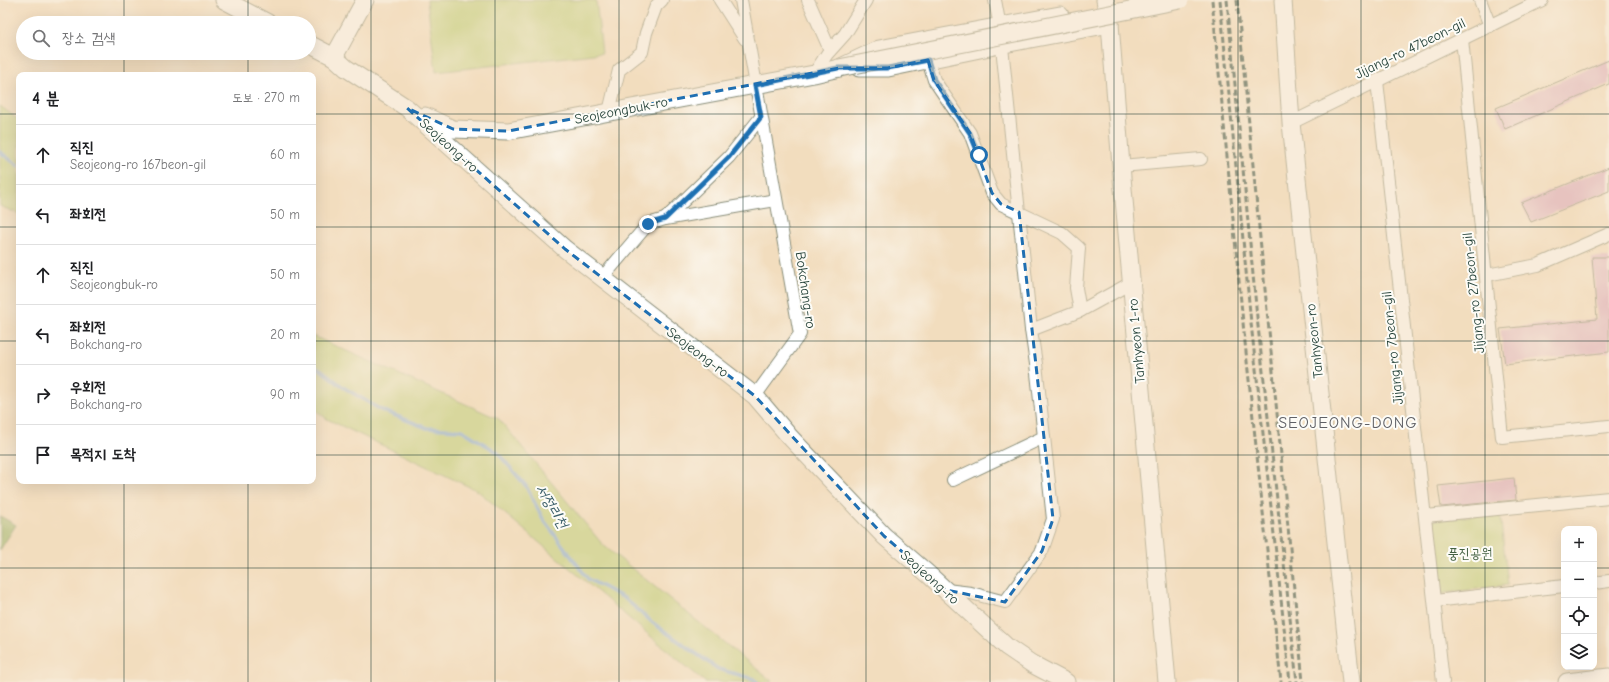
<!DOCTYPE html>
<html lang="ko">
<meta charset="utf-8">
<style>
body{margin:0;font-family:"Comic Neue","Poor Story",sans-serif;background:#f6f6f6;color:#202124}
.controls{position:absolute;right:12px;bottom:12px;display:grid;overflow:hidden;border-radius:8px;box-shadow:0 4px 16px #0002}
.controls button{width:36px;height:36px;display:grid;place-items:center;padding:0;border:0;border-bottom:1px solid #e0e0e0;background:#fff;color:#202124;font:20px sans-serif}
.stop{position:absolute;width:12px;height:12px;margin:-9px;border:3px solid #1f6fb2;border-radius:50%;background:#fff}
.stop.end{background:#1f6fb2;border-color:#fff;box-shadow:0 1px 4px #0008}
.list{margin:0;padding:0;list-style:none}
h2{display:flex;justify-content:space-between;align-items:center;height:52px;margin:0;padding:0 16px;font-size:17px}
h2 small{font-size:13px;font-weight:400;color:#757577}
.list li{display:grid;grid-template-columns:26px 1fr auto;gap:12px;align-items:center;box-sizing:border-box;height:60px;padding:0 16px;border-top:1px solid #e0e0e0}
.list b{display:block;font-size:15px;white-space:nowrap}
.list p{margin:0;font-size:13px;white-space:nowrap;color:#757577}
.list em{font-size:13px;font-style:normal;color:#757577}
.icon{flex:none;width:22px;height:22px;fill:none;stroke:currentColor;stroke-width:2;stroke-linecap:round;stroke-linejoin:round}
.map{position:relative;flex:none;width:1609px;height:682px;overflow:hidden}
.search{position:absolute;background:#fff;box-shadow:0 4px 16px #0002;left:16px;top:16px;width:300px;height:44px;display:flex;align-items:center;gap:10px;box-sizing:border-box;padding:0 14px;border-radius:22px;color:#757577;font-size:15px}
.panel{position:absolute;background:#fff;box-shadow:0 4px 16px #0002;left:16px;top:72px;width:300px;height:412px;border-radius:8px}
.map>svg:first-child{display:block}
</style>
<div class="map">
<svg width="1609" height="682" viewBox="0 0 1609 682">
<rect width="100%" height="100%" fill="#fdfcf7"/>
<filter id="ink" filterUnits="userSpaceOnUse"><feTurbulence type="fractalNoise" baseFrequency=".025" numOctaves="2"/><feDisplacementMap in="SourceGraphic" scale="8" xChannelSelector="R" yChannelSelector="G"/><feConvolveMatrix kernelMatrix="1 2 1 2 8 2 1 2 1" color-interpolation-filters="sRGB"/></filter>
<filter id="wash" filterUnits="userSpaceOnUse"><feTurbulence type="fractalNoise" baseFrequency=".012" numOctaves="4" result="noise"/><feDisplacementMap in="SourceGraphic" scale="16" xChannelSelector="R" yChannelSelector="G"/><feGaussianBlur stdDeviation="0.9" result="paint"/><feColorMatrix in="noise" values="0 0 0 0 0 0 0 0 0 0 0 0 0 0 0 0 0 1.4 0 .05"/><feComposite in="paint" operator="in"/></filter>
<g filter="url(#wash)">
<rect width="100%" height="100%" fill="#f2ddbe"/>
<!-- green -->
<g fill="#b8d176" stroke="#6c8755">
<polygon points="427,0 596,0 602,53 436,72"/>
<polygon points="0,106 19,120 19,214 0,206"/>
<polygon points="313,336 499,419 603,545 773,682 705,682 478,491 327,419 313,408"/>
<polygon points="1500,513 1508,585 1439,594 1432,520"/>
</g>
<!-- forest -->
<polygon fill="#92b367" stroke="#58784e" points="0,516 16,525 0,550"/>
<g fill="none" stroke-linecap="round" stroke-linejoin="round">
<!-- stream -->
<g stroke="#74a7e0" stroke-width="3.5">
<polyline points="0,152 19,166"/>
<polyline points="313,366 320,369 343,387 381,410 427,428 462,430 497,452 526,486 543,519 588,579 624,598 653,623 718,669 754,679 757,682"/>
</g>
</g>
<g id="blocks">
<!-- building -->
<g fill="#d9a5c2">
<polygon points="1609,60 1609,84 1505,129 1496,108"/>
<polygon points="1609,167 1609,191 1531,222 1521,203"/>
<polygon points="1592,257 1609,257 1609,352 1505,364 1500,329 1597,319"/>
<polygon points="1514,478 1516,500 1441,507 1438,486"/>
</g>
</g>
</g>
<g filter="url(#ink)">
<use href="#blocks" fill-opacity="0" stroke="#888d79" stroke-width="1"/>
<g fill="none" stroke-linecap="round" stroke-linejoin="round">
<!-- street casing -->
<g stroke="#888d79" stroke-width="14">
<g id="street">
<polyline points="720,0 745,39"/>
<polyline points="741,0 800,334 755,396"/>
<polyline points="808,0 830,50"/>
<polyline points="995,0 1000,27 1031,330"/>
<polyline points="1480,0 1490,26"/>
<polyline points="1462,39 1502,437 1609,426"/>
<polyline points="928,60 934,80 970,133 992,193 1001,204 1062,233 1079,248 1076,288 1080,311 1031,330 1036,364 1053,519 1042,551 1005,602 971,593 946,590"/>
<polyline points="814,74 827,54 845,34 866,0"/>
<polyline points="1377,81 1443,682"/>
<polyline points="609,112 619,70 642,52 646,33 656,6 662,0"/>
<polyline points="1291,123 1542,0"/>
<polyline points="1121,166 1201,159"/>
<polyline points="665,219 729,157 761,117"/>
<polyline points="1487,275 1538,265 1609,234"/>
<polyline points="603,277 648,224 665,219 776,200"/>
<polyline points="1080,311 1131,283"/>
<polyline points="953,480 1044,437"/>
<polyline points="1426,516 1609,498"/>
<polyline points="1594,583 1609,581"/>
<polyline points="1435,601 1564,586"/>
</g>
</g>
<!-- secondary casing -->
<g stroke="#888d79" stroke-width="19">
<g id="secondary">
<polyline points="224,0 268,23"/>
<polyline points="1105,0 1110,24 1121,166 1167,682"/>
<polyline points="1283,0 1291,123 1351,682"/>
<polyline points="309,44 334,57 346,68 407,108 565,249 755,396 789,436 884,536 928,574 1007,647 1032,664 1066,682"/>
<polyline points="334,57 365,0"/>
<polyline points="859,68 888,68 1004,44 1110,24"/>
<polyline points="425,116 453,129 508,131 814,74 839,68 879,49 1060,15"/>
<polyline points="1567,682 1609,677"/>
</g>
</g>
<!-- street -->
<use href="#street" stroke="#fff" stroke-width="12"/>
<!-- secondary -->
<use href="#secondary" stroke="#fff" stroke-width="17"/>
<!-- rail -->
<g stroke="#1f3d34" stroke-width="3" stroke-dasharray="6 3" stroke-linecap="butt">
<polyline points="1212,0 1244,333 1281,682"/>
<polyline points="1220,0 1251,323 1290,682"/>
<polyline points="1227,0 1257,317 1297,682"/>
<polyline points="1237,0 1303,682"/>
</g>
<!-- secondary-bridge casing -->
<g stroke="#888d79" stroke-width="19" stroke-linecap="butt">
<polyline id="secondary-bridge" points="839,68 1180,0"/>
</g>
<!-- secondary-bridge -->
<use href="#secondary-bridge" stroke="#fff" stroke-width="17"/>
</g>
</g>
<g fill="none" stroke-linecap="round" stroke-linejoin="round" filter="url(#ink)">
<!-- route -->
<polyline stroke="#1f6fb2" stroke-width="5" points="648,224 665,219 729,157 761,117 755,85 838,68 888,68 928,60 934,80 970,133 979,155"/>
</g>
<!-- marked area -->
<path d="M0 0H1609V682H0ZM928,60L934,80L970,133L992,193L1001,204L1019,212L1053,519L1042,551L1005,602L946,590L884,536L755,396L565,249L407,108L453,129L508,131L839,68H888Z" fill="#f2ddbe" fill-opacity=".55" fill-rule="evenodd"/>
<path fill="none" stroke="#1f6fb2" stroke-width="3" stroke-dasharray="8 5" stroke-linejoin="round" d="M928,60L934,80L970,133L992,193L1001,204L1019,212L1053,519L1042,551L1005,602L946,590L884,536L755,396L565,249L407,108L453,129L508,131L839,68H888Z"/>
<!-- grid -->
<path fill="none" stroke="#1f3d34" stroke-width="1" stroke-opacity="0.55" d="M124,0V23M248,0V23M371,0V682M495,0V682M619,0V682M743,0V682M866,0V682M990,0V682M1114,0V682M1238,0V682M1361,0V682M1485,0V682M124,53V75M248,53V75M0,114H19M313,114H1609M0,227H19M313,227H1609M0,341H19M313,341H1609M0,455H19M313,455H1609M124,481V682M248,481V682M0,568H1564M1594,568H1609"/>
<g text-anchor="middle" stroke-width="4" stroke-linejoin="round" paint-order="stroke">
<!-- street labels -->
<g font-size="14" fill="#1f3d34" stroke="#fdfcf7">
<text transform="translate(1410 48) rotate(-26)" y="5">Jijang-ro 47beon-gil</text>
<text transform="translate(621 110) rotate(-11)" y="5">Seojeongbuk-ro</text>
<text transform="translate(449 145) rotate(42)" y="5">Seojeong-ro</text>
<text transform="translate(806 290) rotate(82)" y="5">Bokchang-ro</text>
<text transform="translate(1473 293) rotate(-96)" y="5">Jijang-ro 27beon-gil</text>
<text transform="translate(1136 341) rotate(-95)" y="5">Tanhyeon 1-ro</text>
<text transform="translate(1314 341) rotate(-96)" y="5">Tanhyeon-ro</text>
<text transform="translate(1392 348) rotate(-96)" y="5">Jijang-ro 7beon-gil</text>
<text transform="translate(698 352) rotate(37)" y="5">Seojeong-ro</text>
<text transform="translate(930 577) rotate(42)" y="5">Seojeong-ro</text>
</g>
<!-- park labels -->
<g font-size="14" fill="#456244" stroke="#fdfcf7">
<text x="1470" y="558">풍진공원</text>
</g>
<!-- water labels -->
<g font-size="15" font-style="italic" fill="#395d68" stroke="#fdfcf7">
<text transform="translate(552 506) rotate(59)" y="5">서정리천</text>
</g>
<!-- quarter labels -->
<g font-size="16" letter-spacing="1" fill="#606166" stroke="#fdfcf7">
<text x="1348" y="428">SEOJEONG-DONG</text>
</g>
</g>
</svg>
<div class="controls">
<button>+</button>
<button>−</button>
<button><svg class="icon" aria-label="locate" viewBox="0 0 24 24"><circle cx="12" cy="12" r="6"/><path d="M12 2v4M12 18v4M2 12h4M18 12h4"/></svg></button>
<button><svg class="icon" aria-label="layers" viewBox="0 0 24 24"><path d="M12 4l9 5-9 5-9-5zM3 14l9 5 9-5"/></svg></button>
</div>
<div class="stop" style="left:979px;top:155px"></div>
<div class="stop end" style="left:648px;top:224px"></div>
<div class="search"><svg class="icon" aria-label="search" viewBox="0 0 24 24"><circle cx="10" cy="10" r="6"/><path d="M15 15l6 6"/></svg>장소 검색</div>
<section class="panel">
<h2>4 분<small>도보 · 270 m</small></h2>
<ul class="list">
<li><svg class="icon" aria-label="ahead" viewBox="0 0 24 24"><path d="M12 20V5M6 11l6-6 6 6"/></svg><div><b>직진</b><p>Seojeong-ro 167beon-gil</p></div><em>60 m</em></li>
<li><svg class="icon" aria-label="left" viewBox="0 0 24 24"><path d="M17 20v-9H6M10 6l-5 5 5 5"/></svg><div><b>좌회전</b></div><em>50 m</em></li>
<li><svg class="icon" aria-label="ahead" viewBox="0 0 24 24"><path d="M12 20V5M6 11l6-6 6 6"/></svg><div><b>직진</b><p>Seojeongbuk-ro</p></div><em>50 m</em></li>
<li><svg class="icon" aria-label="left" viewBox="0 0 24 24"><path d="M17 20v-9H6M10 6l-5 5 5 5"/></svg><div><b>좌회전</b><p>Bokchang-ro</p></div><em>20 m</em></li>
<li><svg class="icon" aria-label="right" viewBox="0 0 24 24"><path d="M7 20v-9h11M14 6l5 5-5 5"/></svg><div><b>우회전</b><p>Bokchang-ro</p></div><em>90 m</em></li>
<li><svg class="icon" aria-label="arrive" viewBox="0 0 24 24"><path d="M6 21V4h12l-3 4 3 4H6"/></svg><div><b>목적지 도착</b></div></li>
</ul>
</section>
</div>
